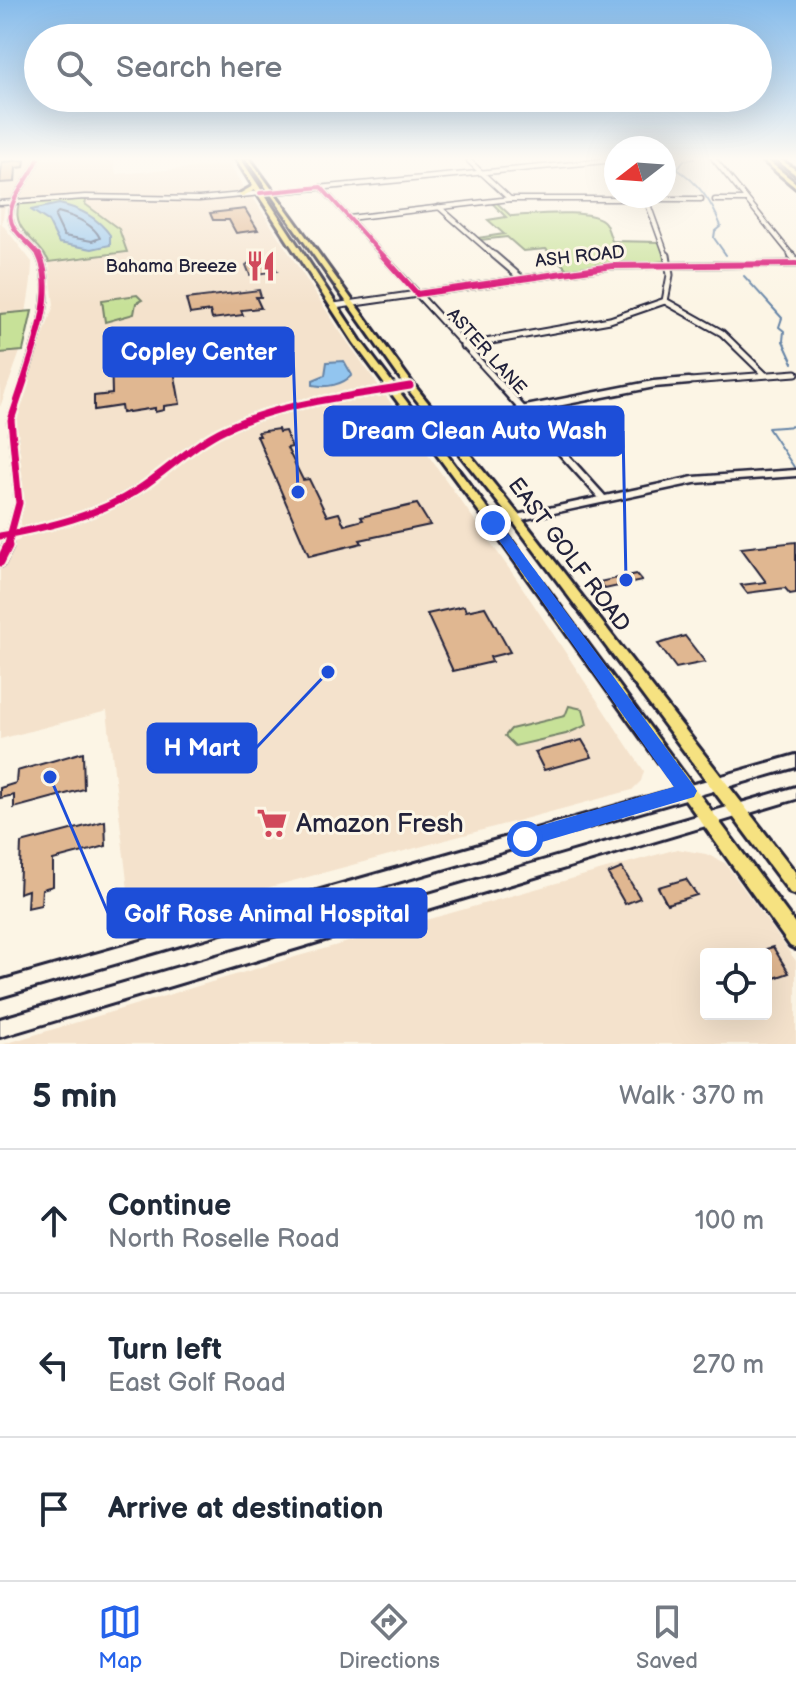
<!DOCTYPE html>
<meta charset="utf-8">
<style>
body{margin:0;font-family:"Balsamiq Sans",sans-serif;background:#f2f2f3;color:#1f2937}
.controls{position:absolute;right:24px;bottom:24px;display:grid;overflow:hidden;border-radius:8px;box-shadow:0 8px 32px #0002}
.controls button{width:72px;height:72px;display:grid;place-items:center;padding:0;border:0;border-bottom:2px solid #e0e1e3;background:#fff;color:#1f2937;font:40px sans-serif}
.compass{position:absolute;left:604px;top:136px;width:72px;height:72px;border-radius:50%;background:#fff;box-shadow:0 8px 32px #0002;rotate:253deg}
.stop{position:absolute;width:24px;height:24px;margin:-18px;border:6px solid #2563eb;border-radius:50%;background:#fff}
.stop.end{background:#2563eb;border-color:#fff;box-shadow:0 2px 8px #0008}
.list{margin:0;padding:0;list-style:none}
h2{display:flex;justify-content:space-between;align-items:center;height:104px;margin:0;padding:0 32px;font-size:34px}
h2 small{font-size:26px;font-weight:400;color:#747a83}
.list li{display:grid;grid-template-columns:52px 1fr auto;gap:24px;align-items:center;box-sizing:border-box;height:144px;padding:0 32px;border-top:2px solid #e0e1e3}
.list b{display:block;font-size:30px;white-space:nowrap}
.list p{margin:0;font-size:26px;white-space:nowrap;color:#747a83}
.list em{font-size:26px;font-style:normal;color:#747a83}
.icon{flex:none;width:44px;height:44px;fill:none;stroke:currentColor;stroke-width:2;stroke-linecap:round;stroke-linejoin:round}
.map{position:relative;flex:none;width:796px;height:1044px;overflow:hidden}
.search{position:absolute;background:#fff;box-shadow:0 8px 32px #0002;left:24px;right:24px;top:24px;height:88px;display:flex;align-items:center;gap:20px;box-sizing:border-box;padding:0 28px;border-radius:44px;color:#747a83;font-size:30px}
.sheet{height:536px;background:#fff}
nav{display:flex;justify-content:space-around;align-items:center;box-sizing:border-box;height:112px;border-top:2px solid #e0e1e3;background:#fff;font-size:22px;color:#747a83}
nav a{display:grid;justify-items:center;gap:4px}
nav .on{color:#2563eb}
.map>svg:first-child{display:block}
</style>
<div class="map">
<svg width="796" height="1044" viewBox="0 0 796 1044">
<rect width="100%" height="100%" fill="#fcf5e5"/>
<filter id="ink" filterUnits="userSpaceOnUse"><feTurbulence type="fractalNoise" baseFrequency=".0125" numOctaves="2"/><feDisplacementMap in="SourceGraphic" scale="16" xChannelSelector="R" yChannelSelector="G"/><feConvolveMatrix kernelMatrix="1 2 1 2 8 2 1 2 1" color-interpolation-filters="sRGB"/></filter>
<g filter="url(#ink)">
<!-- built -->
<g fill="#f4e2cc" fill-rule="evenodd">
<polygon points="0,159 113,159 116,174 230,165 246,191 183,196 82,195 6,199 2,224 32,262 31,281 20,352 0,407"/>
<polygon points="252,196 341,333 518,581 644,771 641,781 632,790 132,924 107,711 0,739 0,547 20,540 23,486 15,429 18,407 54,305 49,262 126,252 84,203 89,199 160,202"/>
<path d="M677,849L706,854L725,863L796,961V1044H4L295,957ZM706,954H766V1014H706Z"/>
</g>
<!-- green -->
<g fill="#c7e198" stroke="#74826a" stroke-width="2">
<path d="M87,199L85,204L119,229L127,252L49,262C40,240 10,232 19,203Z"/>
<path d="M491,202H496L511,216C530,215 594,207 605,223C608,228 610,236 612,241L660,242L667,261L567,269L546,249L523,251L507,237L480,240L477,238L504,234L488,220L506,217Z"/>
<polygon points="137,295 142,300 136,303 134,314 105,322 102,300"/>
<polygon points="32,311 23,351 0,353 0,314"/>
<polygon points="569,706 583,709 587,725 566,734 515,746 505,736 511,729 565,716"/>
</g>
<!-- water -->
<g fill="#92c5ef" stroke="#6584a7" stroke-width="2">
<path d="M59,204C79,208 98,218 110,235V245L92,249L59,243L48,221L31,210Z"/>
<path d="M344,361L352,375C342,385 327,388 313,385V380L325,375L327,362Z"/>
</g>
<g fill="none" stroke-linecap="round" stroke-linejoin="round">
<!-- shore -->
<path stroke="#4f6383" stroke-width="2" d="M58,212C73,216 93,223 100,238L92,241L64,236L55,217Z"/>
<!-- stream -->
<g stroke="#6584a7" stroke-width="2">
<path d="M694,159L684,160L677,169C699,183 712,202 721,226L715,231L714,238L726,255"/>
<polyline points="744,276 782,318 779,327 784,331 783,341 793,363"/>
<polyline points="794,467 768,428 796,426"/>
</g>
</g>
<!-- building -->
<g fill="#e0b791" stroke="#22223b" stroke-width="2">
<polygon points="25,160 24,167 16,168 15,182 0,183 2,162"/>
<polygon points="245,209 258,230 236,233 229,220 213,220 210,213"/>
<polygon points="256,258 270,259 277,271 250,275 246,265"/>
<polygon points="259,290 261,297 256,297 261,308 241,310 243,315 212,319 210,311 190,314 186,299"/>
<polygon points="170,348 180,404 164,406 164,410 155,412 155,408 122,413 121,406 94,410 94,396 112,394 111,356"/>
<polygon points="278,429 279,432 285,431 292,447 287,448 303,480 309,479 327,516 339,513 344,525 363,520 361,517 417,504 430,525 360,540 362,543 309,556 257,436 260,436 258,432"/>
<polygon points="796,542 796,593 790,594 785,588 747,593 741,585 766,582 741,548"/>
<polygon points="636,574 642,581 605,589 599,582"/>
<polygon points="464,606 466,611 485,607 510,652 490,657 492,662 453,671 427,614"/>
<polygon points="685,636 705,662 676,668 658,644"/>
<polygon points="582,740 592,757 544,770 535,752"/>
<polygon points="83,752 84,789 14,808 14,795 0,798 0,788 16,783 17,771"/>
<polygon points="105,821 106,846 53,860 53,886 42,889 41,905 27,908 28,890 19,893 21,843"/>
<polygon points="622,868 640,898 625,904 608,874"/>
<polygon points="686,879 697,895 667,904 658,887"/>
<polygon points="773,947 789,973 766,981 766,949"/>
</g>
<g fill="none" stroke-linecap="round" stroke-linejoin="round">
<!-- street-far3 casing -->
<g stroke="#22223b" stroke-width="7">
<g id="street-far3">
<path d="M38,159C31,181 0,204 14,228C21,239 33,246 40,257"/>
<polyline points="714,159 793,257"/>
<polyline points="469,161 510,199"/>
<polyline points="321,187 384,257"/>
<polyline points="645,196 667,257"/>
<polyline points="715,200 745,200"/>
<polyline points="0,203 85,197 199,199 616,160"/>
<polyline points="439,207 496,257"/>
<polyline points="349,218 510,199 701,199"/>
</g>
</g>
<!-- street-far2 casing -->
<g stroke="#22223b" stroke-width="9">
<g id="street-far2">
<polyline points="382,255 499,383"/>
<polyline points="494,255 521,278"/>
<polyline points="791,255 796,261"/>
<polyline points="665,301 722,333 764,374"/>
<polyline points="334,306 612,266 796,264"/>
<polyline points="463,346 610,320 665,301 670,275 667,255"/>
<path d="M23,383C34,347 57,291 39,255"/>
<polyline points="663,383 796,373"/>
</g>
</g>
<!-- street-far1 casing -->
<g stroke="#22223b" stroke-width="11">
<g id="street-far1">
<polyline points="497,381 602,497"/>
<polyline points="521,410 654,384 689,381"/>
<polyline points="493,523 694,480 796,473"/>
<path d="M0,536C49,527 97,516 139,489C168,470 193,444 225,429C282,402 349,397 410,386"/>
<polyline points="7,548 19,503 11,420 24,381"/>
</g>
</g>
<!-- street casing -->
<g stroke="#22223b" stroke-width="14">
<polyline id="street" points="0,562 8,546"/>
</g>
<!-- secondary casing -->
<g stroke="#22223b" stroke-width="6">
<g id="secondary">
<polygon points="796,755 796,767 0,997 0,981"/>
<polygon points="796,787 796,799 0,1037 0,1019"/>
</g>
</g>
<!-- primary casing -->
<g stroke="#22223b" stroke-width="6">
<g id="primary">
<polygon points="236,159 241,159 360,340 497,521 796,925 796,949 790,946 489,525 354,343 255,190 243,196 239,196 239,194 253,186"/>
<polygon points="246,159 250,159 413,384 519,515 796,873 796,895 790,893 511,519 407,388"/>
<polygon points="761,159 766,159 796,183 796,188"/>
<polygon points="775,159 780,159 796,170 796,175"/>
</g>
</g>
<!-- street-far3 -->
<use href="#street-far3" stroke="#fcf5e5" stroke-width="4"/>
<!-- street-far2 -->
<use href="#street-far2" stroke="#fcf5e5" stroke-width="5"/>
<!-- street-far1 -->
<use href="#street-far1" stroke="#fcf5e5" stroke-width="6"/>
<!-- street -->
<use href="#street" stroke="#fcf5e5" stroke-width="8"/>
<!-- secondary -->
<use href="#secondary" fill="#fcf5e5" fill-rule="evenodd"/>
<!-- primary -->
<use href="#primary" fill="#f6e281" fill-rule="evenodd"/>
<!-- cycleway-far3 casing -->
<g stroke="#fcf5e5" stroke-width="7">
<g id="cycleway-far3">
<path d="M38,159C31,181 0,204 14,228C21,239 33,246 40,257"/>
<polyline points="260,193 321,187 384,257"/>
</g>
</g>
<!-- cycleway-far2 casing -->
<g stroke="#fcf5e5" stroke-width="9">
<g id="cycleway-far2">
<polyline points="382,255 417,294 612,266 796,264"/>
<path d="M23,383C34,347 57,291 39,255"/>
</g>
</g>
<!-- cycleway-far1 casing -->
<g stroke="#fcf5e5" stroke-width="12">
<g id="cycleway-far1">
<path d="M0,536C49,527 97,516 139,489C168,470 193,444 225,429C282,402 349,397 410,386"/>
<polyline points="7,548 19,503 11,420 24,381"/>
</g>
</g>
<!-- cycleway casing -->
<g stroke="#fcf5e5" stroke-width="14">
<polyline id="cycleway" points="0,562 8,546"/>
</g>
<!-- cycleway-far3 -->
<use href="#cycleway-far3" stroke="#d6006c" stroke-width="4"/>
<!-- cycleway-far2 -->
<use href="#cycleway-far2" stroke="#d6006c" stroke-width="6"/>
<!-- cycleway-far1 -->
<use href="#cycleway-far1" stroke="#d6006c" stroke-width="7"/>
<!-- cycleway -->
<use href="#cycleway" stroke="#d6006c" stroke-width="9"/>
</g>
</g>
<!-- sky -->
<linearGradient id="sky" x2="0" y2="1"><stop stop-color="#85bbeb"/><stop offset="0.52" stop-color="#fefaf3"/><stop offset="1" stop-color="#fefaf3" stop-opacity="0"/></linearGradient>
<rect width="796" height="305" fill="url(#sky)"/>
<!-- route -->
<polygon fill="#2563eb" points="493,519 498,520 694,786 697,791 694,797 525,847 518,845 515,839 518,832 525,830 674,787 489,526 487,523"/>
<!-- icons -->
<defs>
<g id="restaurant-bare" transform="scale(2.4)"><path d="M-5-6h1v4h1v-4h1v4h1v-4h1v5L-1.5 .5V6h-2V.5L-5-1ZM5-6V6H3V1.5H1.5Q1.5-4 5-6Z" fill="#d1495b" stroke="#fcf5e5" stroke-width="2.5" paint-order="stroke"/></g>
<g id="supermarket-bare" transform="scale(2.4)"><path d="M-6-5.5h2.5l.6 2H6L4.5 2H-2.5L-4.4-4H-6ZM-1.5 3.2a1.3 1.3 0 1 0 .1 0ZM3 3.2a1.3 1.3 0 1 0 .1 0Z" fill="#d1495b" stroke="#fcf5e5" stroke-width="2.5" paint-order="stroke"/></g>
</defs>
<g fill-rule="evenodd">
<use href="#restaurant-bare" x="261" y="266"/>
<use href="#supermarket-bare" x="272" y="823"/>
</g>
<g text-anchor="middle" stroke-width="6" stroke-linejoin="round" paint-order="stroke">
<!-- far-street labels -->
<g font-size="18" fill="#22223b" stroke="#fcf5e5">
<text transform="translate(580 256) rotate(-6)" y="6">ASH ROAD</text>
<text transform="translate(487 351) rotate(48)" y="6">ASTER LANE</text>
</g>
<!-- far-poi labels -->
<g font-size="18" fill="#22223b" stroke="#fcf5e5" text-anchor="end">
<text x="237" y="272">Bahama Breeze</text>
</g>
<!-- street labels -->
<g font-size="22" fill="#22223b" stroke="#fcf5e5">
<text transform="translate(570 554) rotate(53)" y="8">EAST GOLF ROAD</text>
</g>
<!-- near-poi labels -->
<g font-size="26" fill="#22223b" stroke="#fcf5e5" text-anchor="start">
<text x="296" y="832">Amazon Fresh</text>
</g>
</g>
<!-- callouts -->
<path fill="none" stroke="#1d4ed8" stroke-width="3" d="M298 492L293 352M626 580L623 431M328 672L256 748M50 777L108 913"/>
<g fill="#1d4ed8" stroke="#fcf5e5" stroke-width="3">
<circle cx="298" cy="492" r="8"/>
<circle cx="626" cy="580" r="8"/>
<circle cx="328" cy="672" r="8"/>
<circle cx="50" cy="777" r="8"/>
</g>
<g fill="#1d4ed8" stroke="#1d4ed8" stroke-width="3">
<rect x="104" y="328" width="189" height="48" rx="8"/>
<rect x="325" y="407" width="298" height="48" rx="8"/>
<rect x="148" y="724" width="108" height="48" rx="8"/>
<rect x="108" y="889" width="318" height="48" rx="8"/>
</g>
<g font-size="24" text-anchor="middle" font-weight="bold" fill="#fff">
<text x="199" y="360">Copley Center</text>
<text x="474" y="439">Dream Clean Auto Wash</text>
<text x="202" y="756">H Mart</text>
<text x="267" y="922">Golf Rose Animal Hospital</text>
</g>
</svg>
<div class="controls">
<button><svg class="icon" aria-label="locate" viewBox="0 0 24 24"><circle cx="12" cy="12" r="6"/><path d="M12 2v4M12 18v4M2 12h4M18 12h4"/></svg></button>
</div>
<svg class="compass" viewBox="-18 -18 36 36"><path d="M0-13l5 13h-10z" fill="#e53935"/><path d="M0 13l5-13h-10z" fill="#747a83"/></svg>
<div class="stop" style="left:525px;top:839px"></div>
<div class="stop end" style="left:493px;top:523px"></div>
<div class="search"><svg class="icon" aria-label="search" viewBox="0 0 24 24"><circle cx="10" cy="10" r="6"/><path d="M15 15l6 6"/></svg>Search here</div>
</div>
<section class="sheet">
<h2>5 min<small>Walk · 370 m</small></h2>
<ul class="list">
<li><svg class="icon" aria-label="ahead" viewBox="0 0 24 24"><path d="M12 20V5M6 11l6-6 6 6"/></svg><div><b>Continue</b><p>North Roselle Road</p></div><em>100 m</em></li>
<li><svg class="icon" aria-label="left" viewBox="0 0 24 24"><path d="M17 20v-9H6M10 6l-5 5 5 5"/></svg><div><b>Turn left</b><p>East Golf Road</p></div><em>270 m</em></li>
<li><svg class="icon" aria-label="arrive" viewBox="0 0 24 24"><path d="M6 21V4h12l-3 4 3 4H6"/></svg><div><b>Arrive at destination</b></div></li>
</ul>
</section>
<nav>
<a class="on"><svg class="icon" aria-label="map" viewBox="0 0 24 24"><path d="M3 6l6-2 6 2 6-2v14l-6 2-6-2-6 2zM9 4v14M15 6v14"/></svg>Map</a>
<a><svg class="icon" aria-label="directions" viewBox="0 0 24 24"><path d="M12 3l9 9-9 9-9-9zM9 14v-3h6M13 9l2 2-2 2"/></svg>Directions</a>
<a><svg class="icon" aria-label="saved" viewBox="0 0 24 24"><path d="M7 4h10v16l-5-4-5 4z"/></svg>Saved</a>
</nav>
